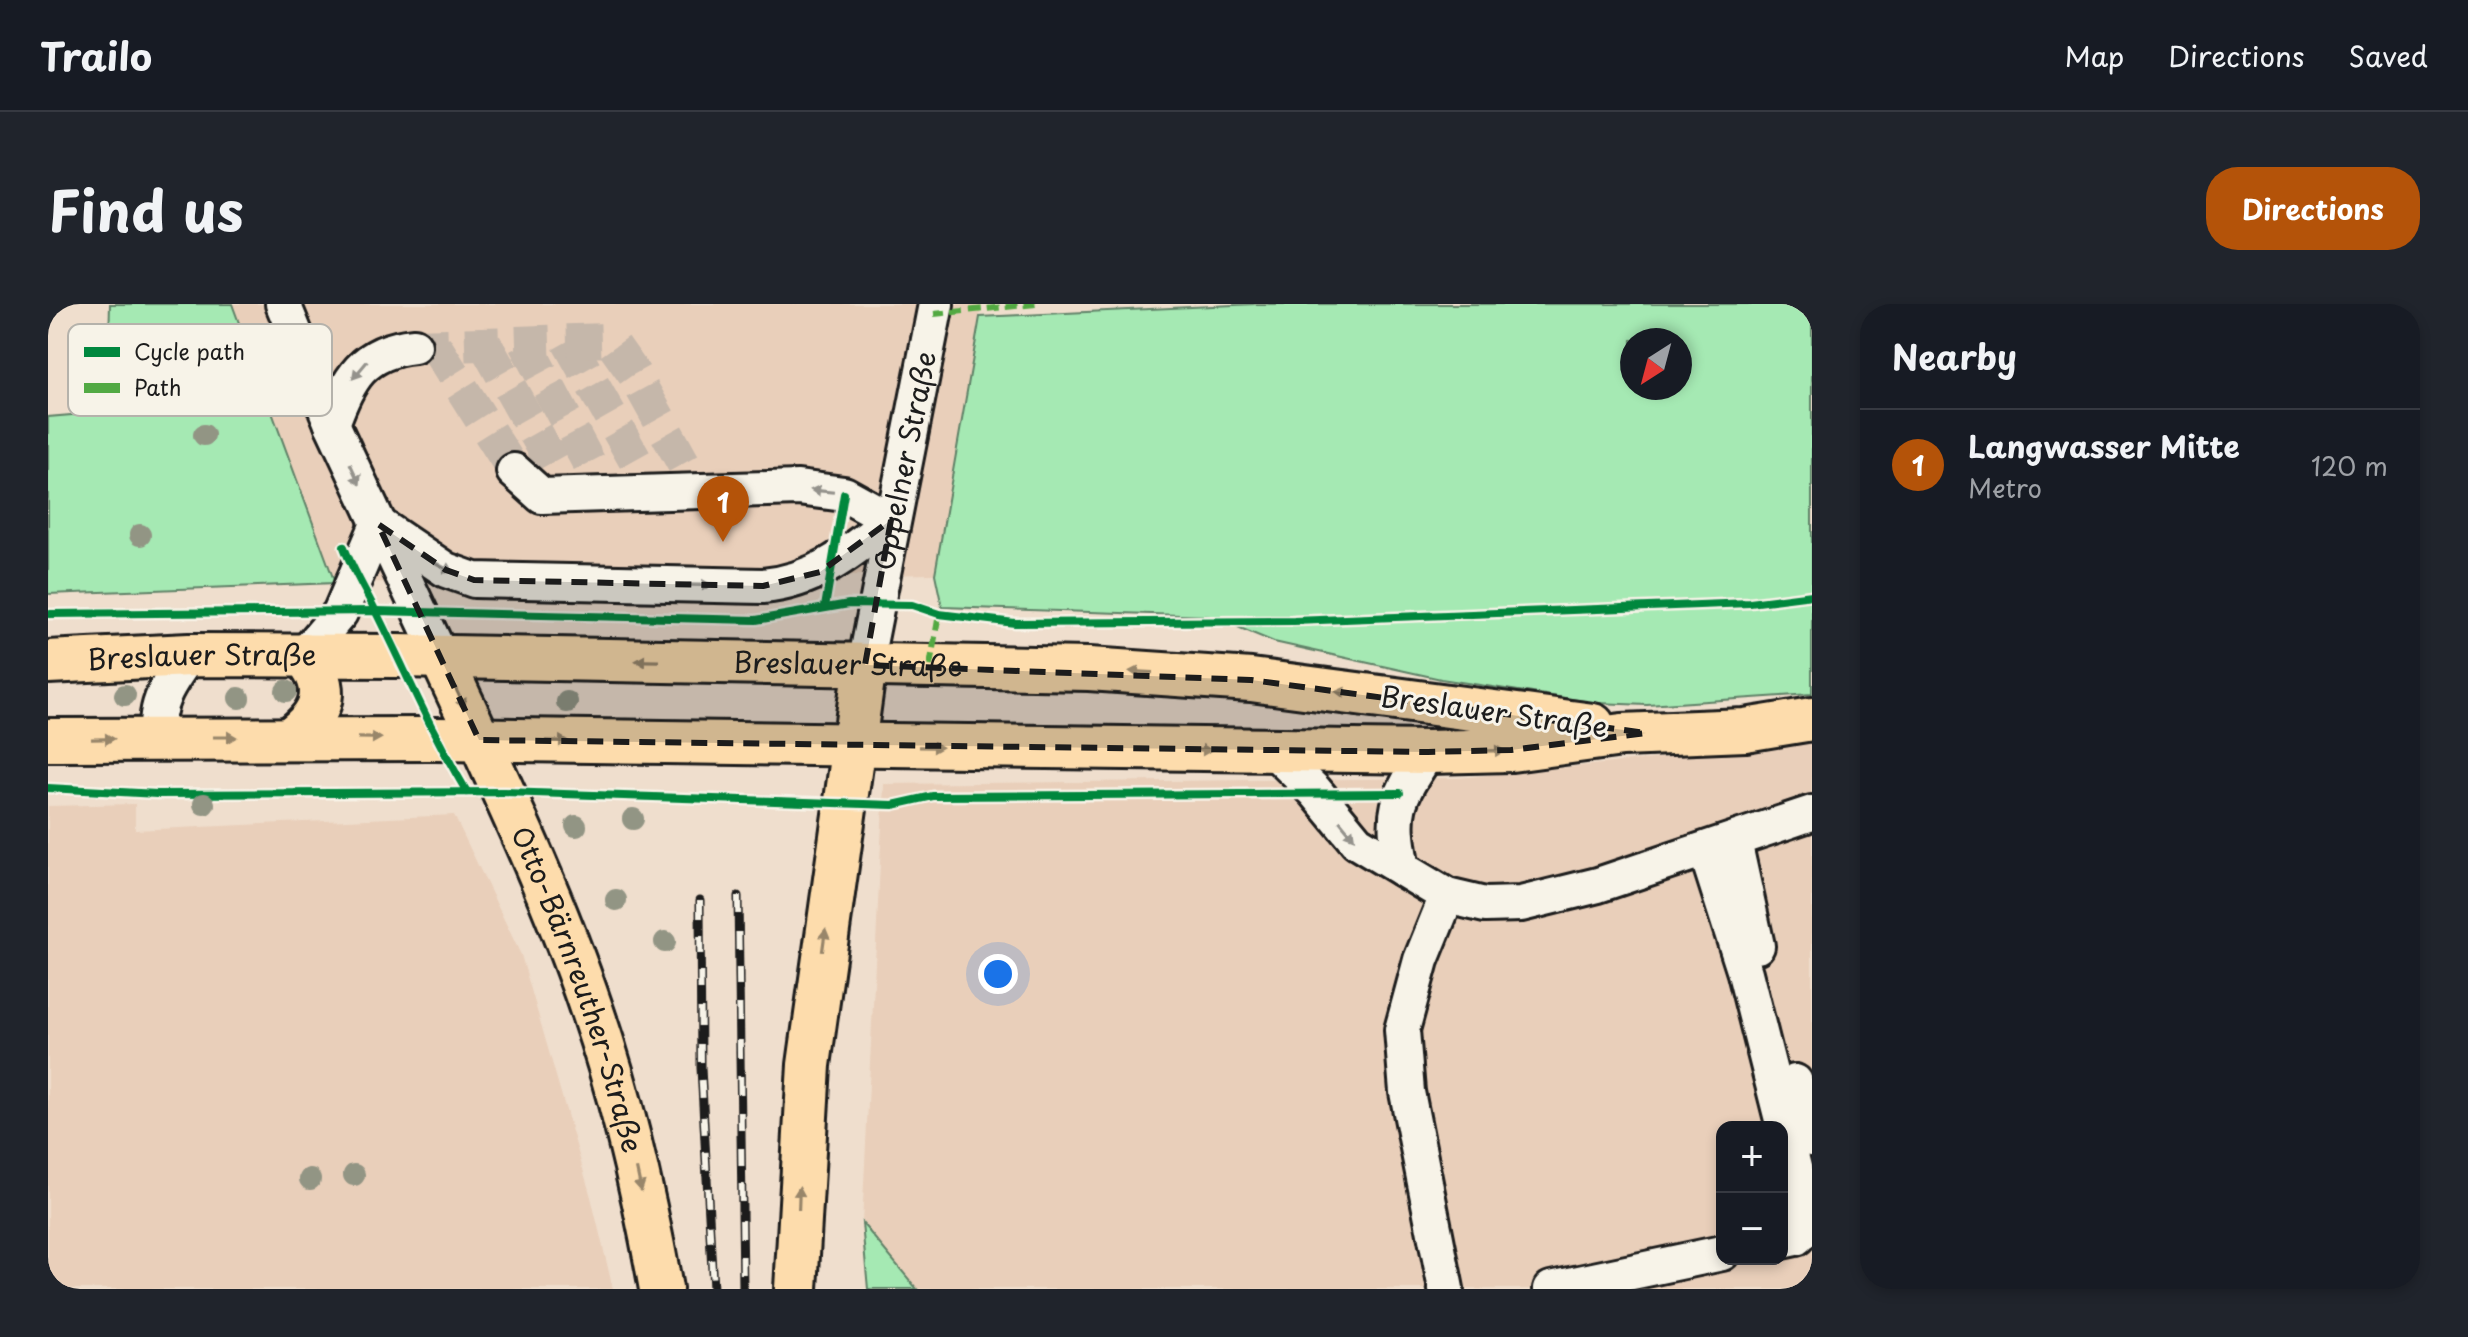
<!DOCTYPE html>
<meta charset="utf-8">
<style>
body{margin:0;font-family:"Playpen Sans",sans-serif;background:#20242c;color:#f1f3f6}
.controls{position:absolute;right:24px;bottom:24px;display:grid;overflow:hidden;border-radius:16px;box-shadow:0 4px 12px #0003}
.controls button{width:72px;height:72px;display:grid;place-items:center;padding:0;border:0;border-bottom:2px solid #363941;background:#171b24;color:#f1f3f6;font:40px sans-serif}
.compass{position:absolute;left:1572px;top:24px;width:72px;height:72px;border-radius:50%;background:#171b24;box-shadow:0 4px 12px #0003;rotate:216deg}
.you{position:absolute;left:950px;top:670px;width:28px;height:28px;margin:-20px;border:6px solid #fff;border-radius:50%;background:#1a73e8;box-shadow:0 0 0 12px #1a73e833}
.badge{display:grid;place-items:center;width:52px;height:52px;border-radius:50%;background:#b45309;color:#fff;font-size:26px;font-weight:700}
.pin{position:absolute;translate:-50% -66px;filter:drop-shadow(0 2px 4px #0008)}
.pin::after{content:'';position:absolute;top:42px;width:28px;height:24px;background:inherit;clip-path:polygon(0 0,100% 0,50% 100%)}
.list{margin:0;padding:0;list-style:none}
h2{display:flex;justify-content:space-between;align-items:center;height:104px;margin:0;padding:0 32px;font-size:34px}
h2 small{font-size:26px;font-weight:400;color:#9ea1a6}
.list li{display:grid;grid-template-columns:52px 1fr auto;gap:24px;align-items:center;box-sizing:border-box;height:112px;padding:0 32px;border-top:2px solid #363941}
.list b{display:block;font-size:30px;white-space:nowrap}
.list p{margin:0;font-size:26px;white-space:nowrap;color:#9ea1a6}
.list em{font-size:26px;font-style:normal;color:#9ea1a6}
.map{position:relative;flex:none;width:1764px;height:985px;overflow:hidden;border-radius:32px}
header{display:flex;align-items:center;gap:48px;box-sizing:border-box;height:112px;padding:0 40px;background:#171b24;border-bottom:2px solid #363941}
header strong{font-size:38px}
nav{display:flex;gap:44px;margin-inline-start:auto;font-size:28px}
.intro{display:flex;align-items:center;justify-content:space-between;box-sizing:border-box;height:192px;padding:0 48px}
h1{margin:0;font-size:56px}
.button{padding:20px 36px;border-radius:32px;background:#b45309;color:#fff;font-size:28px;font-weight:700}
main{display:flex;gap:48px;padding:0 48px}
aside{flex:1;background:#171b24;border-radius:32px;box-shadow:0 4px 12px #0003}
.map>svg:first-child{display:block}
</style>
<header>
<strong>Trailo</strong>
<nav><a>Map</a><a>Directions</a><a>Saved</a></nav>
</header>
<div class="intro"><h1>Find us</h1><a class="button">Directions</a></div>
<main>
<div class="map">
<svg width="1764" height="985" viewBox="0 0 1764 985">
<rect width="100%" height="100%" fill="#efdecd"/>
<filter id="ink" filterUnits="userSpaceOnUse"><feTurbulence type="fractalNoise" baseFrequency=".0125" numOctaves="2"/><feDisplacementMap in="SourceGraphic" scale="16" xChannelSelector="R" yChannelSelector="G"/><feConvolveMatrix kernelMatrix="1 2 1 2 8 2 1 2 1" color-interpolation-filters="sRGB"/></filter>
<g filter="url(#ink)">
<!-- built -->
<g fill="#e9cfba" fill-rule="evenodd">
<polygon points="184,0 934,0 887,270 287,279"/>
<path d="M1764,435V985H869L814,919L836,480L1410,474L1745,441ZM1674,823H1734V955H1674Z"/>
<polygon points="87,500 87,526 406,511 473,651 543,893 565,985 0,985 0,502"/>
</g>
<!-- green -->
<g fill="#a5e9b3" stroke="#608268" stroke-width="2" fill-rule="evenodd">
<polygon points="62,0 184,0 287,279 0,290 0,113 59,108"/>
<path d="M1207,0H1764V390L1599,401L1549,399L1393,375L1226,338L1163,312L894,303L887,270L932,13ZM1632,36V84H1584V36Z"/>
<polygon points="814,919 869,985 820,985"/>
</g>
<g fill="none" stroke-linecap="round" stroke-linejoin="round">
<!-- minor-tunnel -->
<g stroke="#c5b7aa" stroke-width="34" stroke-dasharray="34 17" stroke-linecap="butt">
<polyline points="520,37 591,163"/>
<polyline points="477,39 544,165"/>
<polyline points="437,40 508,166"/>
<polyline points="366,42 562,36 586,70 637,162"/>
<polyline points="387,42 466,167"/>
</g>
<!-- minor casing -->
<g stroke="#1c1c1c" stroke-width="40">
<g id="minor">
<polyline points="235,0 284,120 393,353"/>
<path d="M284,120C300,75 315,47 366,42"/>
<polyline points="466,167 494,192 750,184 796,190 843,216"/>
<path d="M330,220L398,266L426,276L715,282C768,277 803,248 843,216"/>
<polyline points="256,351 292,309 330,220"/>
<path id="s1" d="M817,361L888,0"/>
<path d="M110,433C105,400 122,377 141,351"/>
<polyline points="1227,448 1267,487 1309,538 1399,592 1437,601 1473,600 1550,581 1764,509"/>
<polyline points="1686,537 1709,642"/>
<polyline points="1658,547 1697,669 1758,911 1757,925 1748,934 1734,937"/>
<path d="M1354,565C1343,506 1347,497 1380,448"/>
<polyline points="1747,778 1764,835"/>
<polyline points="1398,985 1359,788 1354,726 1373,656 1399,592"/>
<polyline points="1503,985 1674,949"/>
</g>
</g>
<!-- major casing -->
<g stroke="#1c1c1c" stroke-width="48">
<g id="major">
<path id="s2" d="M393,353C447,470 503,585 544,707C575,797 596,891 613,985"/>
<path id="s3" d="M0,358L141,351L348,352L1041,365L1203,376L1545,421"/>
<path d="M244,433C277,408 283,383 256,351"/>
<polyline points="0,436 386,435 1380,448 1463,446 1574,431 1697,426 1764,415"/>
<polyline points="748,985 761,761 817,361"/>
</g>
</g>
<!-- minor -->
<use href="#minor" stroke="#f7f3e8" stroke-width="34"/>
<!-- major -->
<use href="#major" stroke="#fddcac" stroke-width="42"/>
<!-- rail casing -->
<g stroke="#1c1c1c" stroke-width="9">
<g id="rail">
<polyline points="690,592 695,985"/>
<polyline points="652,596 653,764 665,985"/>
</g>
</g>
<!-- rail -->
<use href="#rail" stroke="#f7f3e8" stroke-width="6" stroke-dasharray="18" stroke-linecap="butt"/>
<!-- quiet -->
<g stroke="#52a943" stroke-width="6" stroke-dasharray="12 6" stroke-linecap="butt">
<polyline points="886,10 988,0"/>
<polyline points="882,362 891,310"/>
</g>
<!-- cycleway casing -->
<g stroke="#f7f3e8" stroke-width="13">
<g id="cycleway">
<path d="M296,243C305,267 318,287 329,310C359,370 384,430 419,488"/>
<polyline points="777,303 796,190"/>
<polyline points="0,310 328,307 708,316 801,300 864,301 891,310 967,319 1246,317 1702,299 1764,291"/>
<polyline points="0,484 109,490 456,488 845,501 885,492 1352,489"/>
</g>
</g>
<!-- cycleway -->
<use href="#cycleway" stroke="#00873e" stroke-width="8"/>
</g>
<!-- trees -->
<g fill="#929584">
<circle cx="156" cy="131" r="11"/>
<circle cx="92" cy="231" r="11"/>
<circle cx="238" cy="387" r="11"/>
<circle cx="77" cy="391" r="11"/>
<circle cx="191" cy="394" r="11"/>
<circle cx="519" cy="398" r="11"/>
<circle cx="156" cy="500" r="11"/>
<circle cx="585" cy="515" r="11"/>
<circle cx="528" cy="522" r="11"/>
<circle cx="568" cy="596" r="11"/>
<circle cx="617" cy="638" r="11"/>
<circle cx="306" cy="871" r="11"/>
<circle cx="262" cy="875" r="11"/>
</g>
<!-- one-way arrows -->
<defs><path id="oneway-solid" d="M-6-.8H1V-3.2L6.5 0L1 3.2V.8H-6Z" transform="scale(2)"/></defs>
<g fill="#94928c">
<use href="#oneway-solid" transform="translate(312 66) rotate(130)"/>
<use href="#oneway-solid" transform="translate(307 170) rotate(65)"/>
<use href="#oneway-solid" transform="translate(774 187) rotate(-174)"/>
<use href="#oneway-solid" transform="translate(395 263) rotate(29)"/>
<use href="#oneway-solid" transform="translate(652 281) rotate(1)"/>
<use href="#oneway-solid" transform="translate(1299 526) rotate(51)"/>
</g>
<g fill="#98866b">
<use href="#oneway-solid" transform="translate(599 357) rotate(-179)"/>
<use href="#oneway-solid" transform="translate(1093 368) rotate(-177)"/>
<use href="#oneway-solid" transform="translate(1299 389) rotate(-173)"/>
<use href="#oneway-solid" transform="translate(412 394) rotate(65)"/>
<use href="#oneway-solid" transform="translate(177 433)"/>
<use href="#oneway-solid" transform="translate(322 434) rotate(1)"/>
<use href="#oneway-solid" transform="translate(55 435) rotate(-1)"/>
<use href="#oneway-solid" transform="translate(509 437) rotate(1)"/>
<use href="#oneway-solid" transform="translate(883 443) rotate(1)"/>
<use href="#oneway-solid" transform="translate(1152 446) rotate(1)"/>
<use href="#oneway-solid" transform="translate(1445 447) rotate(-1)"/>
<use href="#oneway-solid" transform="translate(776 636) rotate(-82)"/>
<use href="#oneway-solid" transform="translate(591 876) rotate(78)"/>
<use href="#oneway-solid" transform="translate(751 894) rotate(-88)"/>
</g>
</g>
<!-- marked area -->
<path fill="#1c1c1c" fill-opacity="0.2" stroke="#1c1c1c" stroke-width="6" stroke-dasharray="16 10" stroke-linejoin="round" d="M843,216L817,361L1203,376L1598,429L1463,446L1380,448L431,436L330,220L398,266L426,276L715,282L772,268Z"/>
<g text-anchor="middle" stroke-width="6" stroke-linejoin="round" paint-order="stroke">
<!-- street labels -->
<g font-size="28" fill="#1c1c1c" stroke="#f7f3e8">
<text dy="10" stroke="none"><textPath href="#s1" startOffset="208">Oppelner Straße</textPath></text>
<text dy="10" stroke="none"><textPath href="#s3" startOffset="154">Breslauer Straße</textPath></text>
<text dy="10" stroke="none"><textPath href="#s3" startOffset="800">Breslauer Straße</textPath></text>
<text transform="translate(1446 408) rotate(8)" y="10">Breslauer Straße</text>
<text dy="10" stroke="none"><textPath href="#s2" startOffset="360">Otto-Bärnreuther-Straße</textPath></text>
</g>
</g>
<!-- legend -->
<rect x="20" y="20" width="264" height="92" rx="12" fill="#f7f3e8" stroke="#b5b2ab" stroke-width="2"/>
<rect x="36" y="43" width="36" height="10" fill="#00873e"/>
<rect x="36" y="79" width="36" height="10" fill="#52a943"/>
<g font-size="22" fill="#1c1c1c">
<text x="86" y="56">Cycle path</text>
<text x="86" y="92">Path</text>
</g>
</svg>
<div class="controls">
<button>+</button>
<button>−</button>
</div>
<svg class="compass" viewBox="-18 -18 36 36"><path d="M0-13l5 13h-10z" fill="#e53935"/><path d="M0 13l5-13h-10z" fill="#9ea1a6"/></svg>
<div class="you"></div>
<div class="pin badge" style="left:675px;top:238px">1</div>
</div>
<aside>
<h2>Nearby<small></small></h2>
<ul class="list">
<li><span class="badge">1</span><div><b>Langwasser Mitte</b><p>Metro</p></div><em>120 m</em></li>
</ul>
</aside>
</main>
